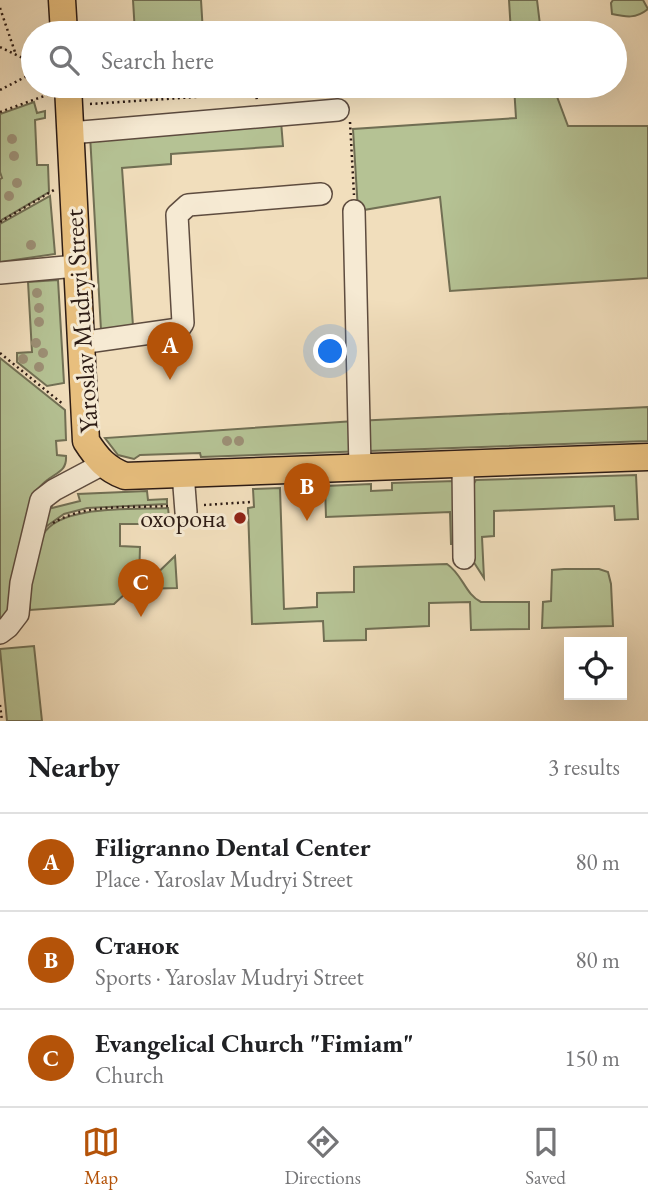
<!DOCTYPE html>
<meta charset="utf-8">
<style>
body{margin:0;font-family:"EB Garamond",serif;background:#f2f2f2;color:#202124}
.controls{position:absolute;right:21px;bottom:21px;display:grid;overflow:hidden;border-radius:0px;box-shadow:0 7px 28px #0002}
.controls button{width:63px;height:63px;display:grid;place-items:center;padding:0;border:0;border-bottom:2px solid #e0e0e0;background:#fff;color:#202124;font:35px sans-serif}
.you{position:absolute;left:331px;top:352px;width:24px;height:24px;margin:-18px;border:5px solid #fff;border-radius:50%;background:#1a73e8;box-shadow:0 0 0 10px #1a73e833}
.badge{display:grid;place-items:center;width:46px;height:46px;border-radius:50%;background:#b45309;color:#fff;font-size:23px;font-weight:700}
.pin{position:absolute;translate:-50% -58px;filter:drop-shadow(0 2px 4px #0008)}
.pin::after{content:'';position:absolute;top:37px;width:24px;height:21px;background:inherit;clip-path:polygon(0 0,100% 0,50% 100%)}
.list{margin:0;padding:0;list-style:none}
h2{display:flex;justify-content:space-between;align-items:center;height:91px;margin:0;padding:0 28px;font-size:30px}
h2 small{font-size:23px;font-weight:400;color:#757577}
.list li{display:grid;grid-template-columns:46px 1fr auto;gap:21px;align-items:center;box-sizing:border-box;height:98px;padding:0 28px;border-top:2px solid #e0e0e0}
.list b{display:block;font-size:26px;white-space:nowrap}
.list p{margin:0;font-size:23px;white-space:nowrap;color:#757577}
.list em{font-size:23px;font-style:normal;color:#757577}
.icon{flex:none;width:38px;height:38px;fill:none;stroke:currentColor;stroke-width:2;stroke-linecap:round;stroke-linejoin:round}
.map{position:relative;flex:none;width:648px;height:721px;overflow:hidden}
.search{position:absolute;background:#fff;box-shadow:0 7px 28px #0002;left:21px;right:21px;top:21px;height:77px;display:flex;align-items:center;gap:18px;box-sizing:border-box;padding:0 24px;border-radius:38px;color:#757577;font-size:26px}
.sheet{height:385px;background:#fff}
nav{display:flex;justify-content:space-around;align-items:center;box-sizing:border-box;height:98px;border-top:2px solid #e0e0e0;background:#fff;font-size:19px;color:#757577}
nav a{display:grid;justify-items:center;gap:4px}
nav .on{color:#b45309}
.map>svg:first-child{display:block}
</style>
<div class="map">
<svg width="648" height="721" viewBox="0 0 648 721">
<rect width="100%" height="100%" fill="#f1debc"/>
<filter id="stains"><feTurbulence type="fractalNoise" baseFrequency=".00286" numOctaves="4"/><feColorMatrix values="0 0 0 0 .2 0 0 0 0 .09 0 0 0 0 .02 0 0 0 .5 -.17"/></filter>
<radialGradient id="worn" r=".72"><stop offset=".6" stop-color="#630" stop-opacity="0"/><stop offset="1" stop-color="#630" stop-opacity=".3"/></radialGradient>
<!-- green -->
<g fill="#b5c294" stroke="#716f54" stroke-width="2">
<polygon points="133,0 201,0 203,33 135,33"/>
<polygon points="509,0 537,0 541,33 511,33"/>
<path d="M613,0H643L648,9C636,19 626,17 612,14L611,3Z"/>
<polygon points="514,86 553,86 568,126 648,126 648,278 450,291 440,197 358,211 353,129 516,118"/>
<polygon points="34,102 37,113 45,111 45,118 35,120 37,165 48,165 49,192 0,221 0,179 2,178 0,172 0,114"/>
<polygon points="281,121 283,146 171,154 171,164 122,168 133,326 101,330 90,135"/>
<polygon points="50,196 55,254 0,262 0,224"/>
<polygon points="58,280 64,383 47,386 17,362 17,353 32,352 28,282"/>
<path d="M0,358L65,410L66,440L56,441L57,455L66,456C67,471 57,472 46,481C42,484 38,489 34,493L13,611L0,625Z"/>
<polygon points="648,407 648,441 201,457 200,453 140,455 134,459 118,455 105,438 355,421"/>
<polygon points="636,475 638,519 615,520 614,506 494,511 494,536 482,537 484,578 473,561 470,490 476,480"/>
<polygon points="455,481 457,544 451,544 450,512 326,517 325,486 371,484 371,491 392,490 392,483"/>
<path d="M280,488L284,609L317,607V593L354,592V567L447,564C463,575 465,594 481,602H529V629L471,630L470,602L429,603V626L366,629V640L324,641L323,621L252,624L248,508L254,507L253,489Z"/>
<polygon points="147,491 148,500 167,499 167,504 87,508 64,514 37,533 50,500 52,508 80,501 78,494"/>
<path d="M168,508L169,517L140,519V524H120V546L140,547L139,581L114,604L30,610C28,586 29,578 36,556C38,549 40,541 43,535C59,504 138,510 168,508Z"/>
<polygon points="175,556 177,588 141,589"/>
<polygon points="564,569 599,569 608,572 611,584 613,626 542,628 543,602 551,601 552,570"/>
<polygon points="34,646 42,721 7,721 0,649"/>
</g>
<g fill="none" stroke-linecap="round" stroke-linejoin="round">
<!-- minor casing -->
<g stroke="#5e4c3f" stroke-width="24">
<g id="minor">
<polyline points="70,133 338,110"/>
<polyline points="354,211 360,467"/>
<polyline points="0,273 76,266"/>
<polyline points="80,343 179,329 183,323 177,215 188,205 321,194"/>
<polyline points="463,464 464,558"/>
<polyline points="183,473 186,512"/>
<polyline points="0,633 8,627 18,614 21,583 41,500 54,490 103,464"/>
</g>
</g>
<!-- major casing -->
<g stroke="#2d1c15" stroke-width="29">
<g id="major">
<polyline points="62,0 64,33"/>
<path d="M68,86L86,441C97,458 106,469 125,476L648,457"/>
</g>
</g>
<!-- path -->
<g stroke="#2d1c15" stroke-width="2.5" stroke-dasharray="2 3.5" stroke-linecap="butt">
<polyline points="0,8 16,55"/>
<polyline points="0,47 33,63"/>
<polyline points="0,90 33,73"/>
<polyline points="90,104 256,93 257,101"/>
<polyline points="0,112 47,95"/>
<polyline points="350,122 354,195"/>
<polyline points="0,222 54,190"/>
<polyline points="0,353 64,405"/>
<polyline points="204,505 251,502"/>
<path d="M53,523C86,503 132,508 170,506"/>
<polyline points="0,705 2,721"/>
</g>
<!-- minor -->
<use href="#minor" stroke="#f6ead3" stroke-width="21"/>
<!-- major -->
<use href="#major" stroke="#e8bf7e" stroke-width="26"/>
</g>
<!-- trees -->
<g fill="#9c8f75">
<circle cx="12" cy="139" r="5"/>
<circle cx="14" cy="156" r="5"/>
<circle cx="17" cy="183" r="5"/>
<circle cx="9" cy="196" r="5"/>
<circle cx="31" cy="245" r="5"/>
<circle cx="37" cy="293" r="5"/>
<circle cx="39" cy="308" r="5"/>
<circle cx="39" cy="322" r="5"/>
<circle cx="36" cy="343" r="5"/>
<circle cx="43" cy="353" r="5"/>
<circle cx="23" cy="359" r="5"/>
<circle cx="39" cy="367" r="5"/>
<circle cx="227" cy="441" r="5"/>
<circle cx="239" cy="441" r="5"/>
</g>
<!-- markers -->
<circle fill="#8f2418" stroke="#f6ead3" stroke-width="2.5" cx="240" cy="518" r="7"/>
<g text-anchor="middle" stroke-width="6" stroke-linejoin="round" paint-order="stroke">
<!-- street labels -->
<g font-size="26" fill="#2d1c15" stroke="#f6ead3">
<text transform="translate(81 321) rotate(-94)" y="9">Yaroslav Mudryi Street</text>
</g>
<!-- poi labels -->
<g font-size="26" fill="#2d1c15" stroke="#f6ead3" text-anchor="end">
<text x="226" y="527">охорона</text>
</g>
</g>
<rect width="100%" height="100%" filter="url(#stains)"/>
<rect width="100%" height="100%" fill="url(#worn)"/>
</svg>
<div class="controls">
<button><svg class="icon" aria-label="locate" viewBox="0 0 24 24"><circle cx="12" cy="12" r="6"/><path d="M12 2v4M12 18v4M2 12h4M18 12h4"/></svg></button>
</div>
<div class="you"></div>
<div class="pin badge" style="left:170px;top:380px">A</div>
<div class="pin badge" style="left:307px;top:521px">B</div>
<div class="pin badge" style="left:141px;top:617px">C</div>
<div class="search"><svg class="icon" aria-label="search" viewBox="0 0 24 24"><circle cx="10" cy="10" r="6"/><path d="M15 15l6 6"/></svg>Search here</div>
</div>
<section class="sheet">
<h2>Nearby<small>3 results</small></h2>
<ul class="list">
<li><span class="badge">A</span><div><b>Filigranno Dental Center</b><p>Place · Yaroslav Mudryi Street</p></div><em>80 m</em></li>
<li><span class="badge">B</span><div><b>Станок</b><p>Sports · Yaroslav Mudryi Street</p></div><em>80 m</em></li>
<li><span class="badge">C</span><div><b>Evangelical Church &quot;Fimiam&quot;</b><p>Church</p></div><em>150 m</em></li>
</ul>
</section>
<nav>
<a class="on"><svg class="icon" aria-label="map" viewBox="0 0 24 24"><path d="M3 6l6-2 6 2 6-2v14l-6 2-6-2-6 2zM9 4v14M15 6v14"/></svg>Map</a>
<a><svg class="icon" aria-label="directions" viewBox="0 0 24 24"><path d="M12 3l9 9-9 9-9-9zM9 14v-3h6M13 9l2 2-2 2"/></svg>Directions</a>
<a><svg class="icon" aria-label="saved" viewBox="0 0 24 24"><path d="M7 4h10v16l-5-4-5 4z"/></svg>Saved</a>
</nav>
